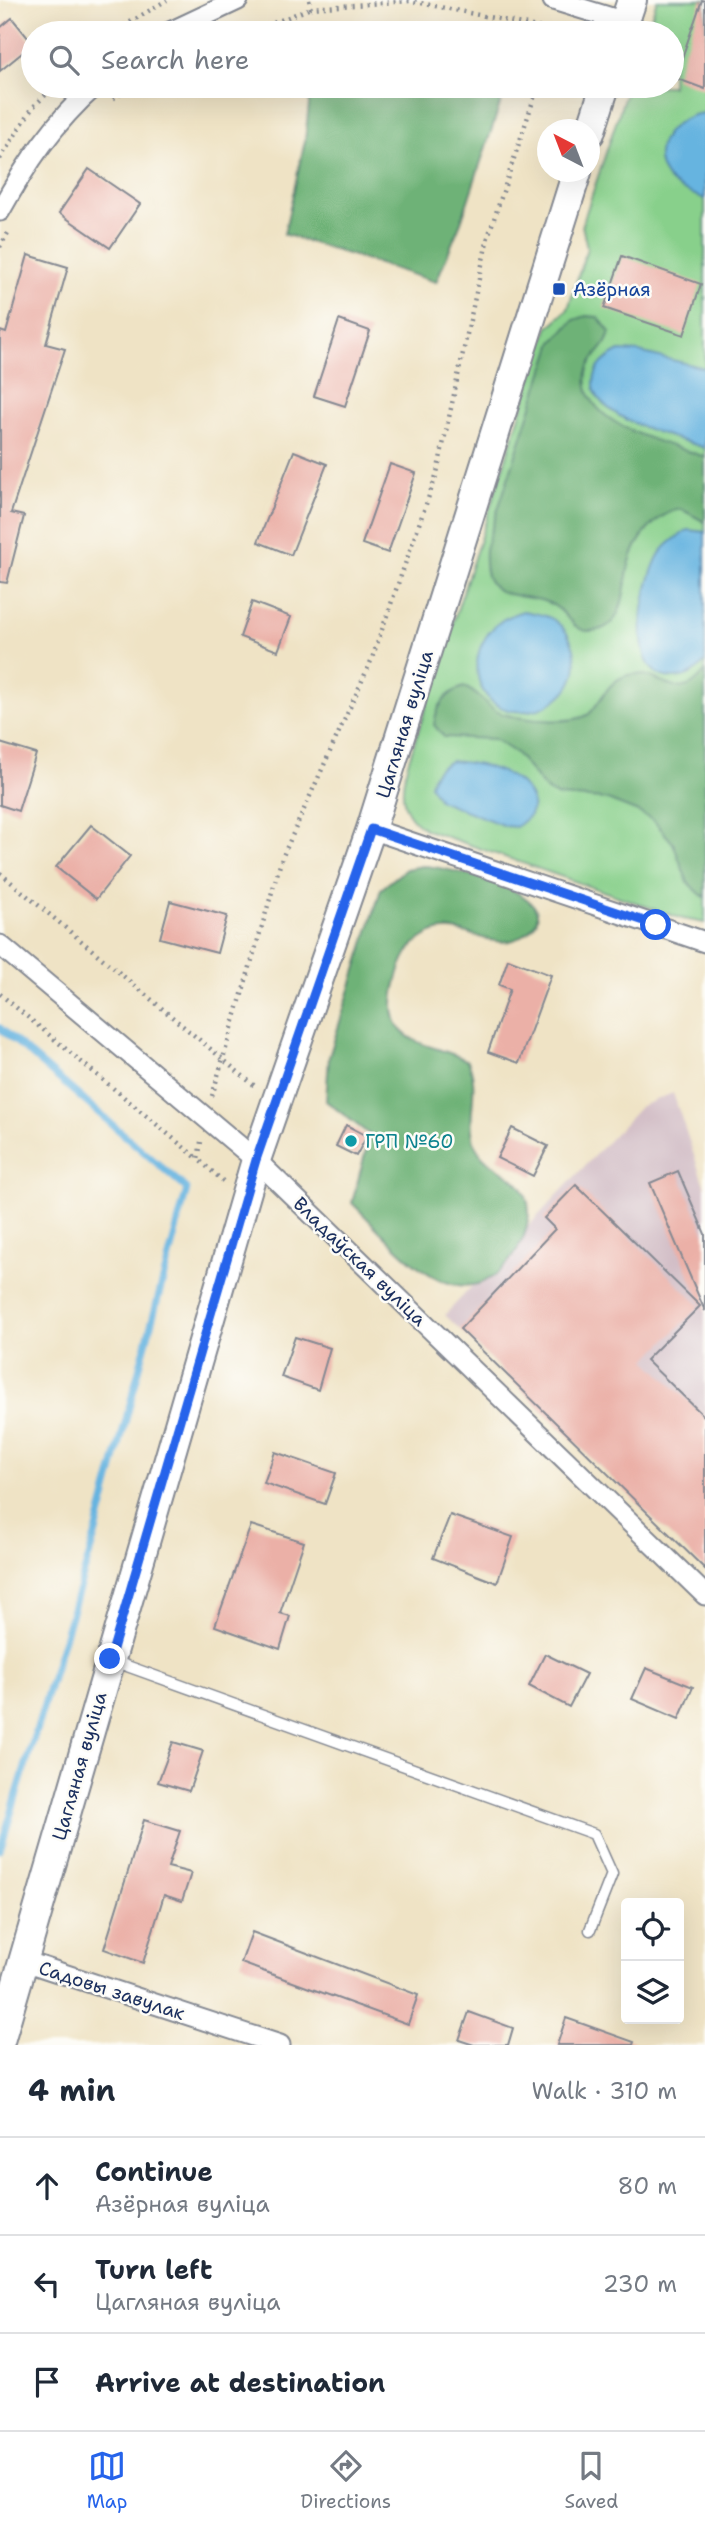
<!DOCTYPE html>
<meta charset="utf-8">
<style>
body{margin:0;font-family:"Shantell Sans",sans-serif;background:#f6f6f7;color:#1f2937}
.controls{position:absolute;right:21px;bottom:21px;display:grid;overflow:hidden;border-radius:7px;box-shadow:0 7px 28px #0002}
.controls button{width:63px;height:63px;display:grid;place-items:center;padding:0;border:0;border-bottom:2px solid #e0e1e3;background:#fff;color:#1f2937;font:35px sans-serif}
.compass{position:absolute;left:537px;top:119px;width:63px;height:63px;border-radius:50%;background:#fff;box-shadow:0 7px 28px #0002;rotate:318deg}
.stop{position:absolute;width:21px;height:21px;margin:-16px;border:5px solid #2563eb;border-radius:50%;background:#fff}
.stop.end{background:#2563eb;border-color:#fff;box-shadow:0 2px 7px #0008}
.list{margin:0;padding:0;list-style:none}
h2{display:flex;justify-content:space-between;align-items:center;height:91px;margin:0;padding:0 28px;font-size:30px}
h2 small{font-size:23px;font-weight:400;color:#747a83}
.list li{display:grid;grid-template-columns:46px 1fr auto;gap:21px;align-items:center;box-sizing:border-box;height:98px;padding:0 28px;border-top:2px solid #e0e1e3}
.list b{display:block;font-size:26px;white-space:nowrap}
.list p{margin:0;font-size:23px;white-space:nowrap;color:#747a83}
.list em{font-size:23px;font-style:normal;color:#747a83}
.icon{flex:none;width:38px;height:38px;fill:none;stroke:currentColor;stroke-width:2;stroke-linecap:round;stroke-linejoin:round}
.map{position:relative;flex:none;width:705px;height:2045px;overflow:hidden}
.search{position:absolute;background:#fff;box-shadow:0 7px 28px #0002;left:21px;right:21px;top:21px;height:77px;display:flex;align-items:center;gap:18px;box-sizing:border-box;padding:0 24px;border-radius:38px;color:#747a83;font-size:26px}
.sheet{height:385px;background:#fff}
nav{display:flex;justify-content:space-around;align-items:center;box-sizing:border-box;height:98px;border-top:2px solid #e0e1e3;background:#fff;font-size:19px;color:#747a83}
nav a{display:grid;justify-items:center;gap:4px}
nav .on{color:#2563eb}
.map>svg:first-child{display:block}
</style>
<div class="map">
<svg width="705" height="2045" viewBox="0 0 705 2045">
<rect width="100%" height="100%" fill="#fdfcf7"/>
<filter id="ink" filterUnits="userSpaceOnUse"><feTurbulence type="fractalNoise" baseFrequency=".0143" numOctaves="2"/><feDisplacementMap in="SourceGraphic" scale="14" xChannelSelector="R" yChannelSelector="G"/><feConvolveMatrix kernelMatrix="1 2 1 2 8 2 1 2 1" color-interpolation-filters="sRGB"/></filter>
<filter id="wash" filterUnits="userSpaceOnUse"><feTurbulence type="fractalNoise" baseFrequency=".00686" numOctaves="4" result="noise"/><feDisplacementMap in="SourceGraphic" scale="28" xChannelSelector="R" yChannelSelector="G"/><feGaussianBlur stdDeviation="1.57" result="paint"/><feColorMatrix in="noise" values="0 0 0 0 0 0 0 0 0 0 0 0 0 0 0 0 0 1.4 0 .05"/><feComposite in="paint" operator="in"/></filter>
<g filter="url(#wash)">
<rect width="100%" height="100%" fill="#efe3c5"/>
<!-- industrial -->
<polygon fill="#d2bdc6" points="673,1093 705,1188 705,1569 445,1315 641,1106"/>
<!-- green -->
<path fill="#88d08b" stroke="#528074" stroke-width="2" d="M657,0H705V923L683,919L427,830C401,816 399,793 407,766L548,328L568,309L587,248L582,225L628,86H672V33H646Z"/>
<!-- forest -->
<g fill="#6eb277" stroke="#44706a" stroke-width="2">
<polygon points="311,86 506,86 461,222 436,282 284,234 305,141"/>
<path d="M586,316L598,317L610,332C607,349 590,356 587,373C578,426 668,443 705,457V522L681,509C656,513 635,541 629,565C623,589 626,631 589,631C575,631 569,618 560,610C545,597 527,599 509,594C485,589 484,570 485,549L553,342L574,320Z"/>
<path d="M705,671V898L688,883L673,843L654,821L638,812L605,799L557,796L547,791L516,753L494,739L444,737L434,725C436,707 446,692 464,687C478,692 485,705 498,712C514,720 579,726 591,712C603,698 609,680 628,675C660,667 677,710 705,671Z"/>
<path d="M422,866C444,866 578,895 525,934C491,959 462,913 424,937C408,946 401,963 397,980C378,1048 429,1040 468,1061C481,1089 465,1116 475,1144C483,1168 517,1171 526,1196C534,1217 524,1240 513,1256C459,1332 394,1243 352,1203L370,1135L326,1101L329,1057L381,889L406,869Z"/>
</g>
<!-- water -->
<g fill="#66b4e0" stroke="#40729f" stroke-width="2">
<path d="M705,113V199C693,194 676,189 667,178C644,148 674,115 705,113Z"/>
<path d="M620,351L639,352L705,368V448C678,438 590,418 594,382C595,366 606,358 620,351Z"/>
<path d="M688,530L705,532V661C697,672 687,678 673,678C623,677 644,581 659,555C666,544 677,537 688,530Z"/>
<path d="M523,611C533,613 546,614 554,620C573,633 582,662 571,683C565,695 551,705 538,709C467,728 453,630 523,611Z"/>
<path d="M451,761C480,763 525,772 533,804L530,815L516,827L505,826L439,800L430,785C433,772 438,767 451,761Z"/>
</g>
<g fill="none" stroke-linecap="round" stroke-linejoin="round">
<!-- stream -->
<polyline stroke="#66b4e0" stroke-width="7" points="0,1028 187,1189 95,1536 0,1850"/>
</g>
<g id="blocks">
<!-- building -->
<g fill="#ebb0a7">
<polygon points="702,0 705,1 705,89 675,78"/>
<polygon points="12,18 33,44 0,71 0,28"/>
<polygon points="89,169 140,204 110,248 59,213"/>
<polygon points="28,255 68,267 46,344 65,349 11,513 24,516 7,583 0,582 0,331 6,333"/>
<polygon points="622,256 701,284 684,335 604,308"/>
<polygon points="339,320 370,331 345,406 314,396"/>
<polygon points="294,451 327,464 291,555 258,542"/>
<polygon points="390,464 416,473 388,553 362,544"/>
<polygon points="252,602 291,617 278,651 240,637"/>
<polygon points="0,743 36,754 18,811 0,805"/>
<polygon points="91,825 130,856 96,899 56,867"/>
<polygon points="170,901 227,916 217,953 160,938"/>
<polygon points="508,959 551,975 519,1063 488,1052 510,989 499,985"/>
<polygon points="346,1125 367,1136 356,1156 336,1146"/>
<polygon points="512,1128 548,1146 533,1176 497,1158"/>
<polygon points="678,1171 705,1234 705,1311 650,1183"/>
<polygon points="576,1185 700,1306 646,1360 705,1417 705,1569 460,1329 555,1229 544,1218"/>
<polygon points="295,1337 330,1348 318,1390 281,1377"/>
<polygon points="275,1452 336,1473 325,1504 264,1483"/>
<polygon points="450,1515 513,1537 497,1583 433,1558"/>
<polygon points="251,1525 304,1542 280,1613 290,1616 280,1649 215,1626"/>
<polygon points="545,1654 586,1674 569,1707 529,1686"/>
<polygon points="646,1668 693,1687 679,1719 632,1699"/>
<polygon points="173,1742 203,1751 189,1791 158,1782"/>
<polygon points="144,1820 180,1831 168,1867 191,1873 182,1901 164,1895 143,1963 104,1949"/>
<polygon points="252,1932 418,1995 408,2024 241,1963"/>
<polygon points="469,2012 513,2028 508,2045 474,2045 459,2040"/>
<polygon points="566,2018 634,2042 633,2045 557,2045"/>
</g>
</g>
</g>
<g filter="url(#ink)">
<use href="#blocks" fill-opacity="0" stroke="#858992" stroke-width="2"/>
<g fill="none" stroke-linecap="round" stroke-linejoin="round">
<!-- lane casing -->
<g stroke="#858992" stroke-width="13">
<polyline id="lane" points="113,1661 594,1834 612,1874 590,1930"/>
</g>
<!-- street casing -->
<g stroke="#858992" stroke-width="23">
<g id="street">
<polyline points="553,0 625,22"/>
<polyline points="168,33 238,0"/>
<path d="M0,211C26,164 54,122 95,86"/>
<polyline points="371,829 705,942"/>
<polyline points="0,945 256,1160 705,1595"/>
<polyline points="24,1961 280,2045"/>
</g>
</g>
<!-- secondary casing -->
<g stroke="#858992" stroke-width="32">
<g id="secondary">
<polyline points="621,33 632,0"/>
<polyline points="590,133 605,86"/>
<polyline points="0,2041 256,1160 371,829 577,172"/>
</g>
</g>
<!-- path -->
<g stroke="#858992" stroke-width="4.5" stroke-dasharray="2 5" stroke-linecap="butt">
<polyline points="309,0 311,8 411,1 556,31"/>
<polyline points="112,33 167,0"/>
<polyline points="248,33 311,8"/>
<polyline points="113,99 132,86"/>
<polyline points="0,159 33,107 55,86"/>
<polyline points="0,247 9,231"/>
<polyline points="0,873 256,1087"/>
<polyline points="0,994 198,1159"/>
<polyline points="212,1096 282,858 371,661 437,473 488,237 538,86"/>
<polyline points="201,1142 198,1159 223,1181"/>
</g>
<!-- lane -->
<use href="#lane" stroke="#fff" stroke-width="10"/>
<!-- street -->
<use href="#street" stroke="#fff" stroke-width="19"/>
<!-- secondary -->
<use href="#secondary" stroke="#fff" stroke-width="28"/>
</g>
</g>
<g fill="none" stroke-linecap="round" stroke-linejoin="round" filter="url(#ink)">
<!-- route -->
<polyline stroke="#2563eb" stroke-width="9" points="110,1659 256,1160 371,829 656,925"/>
</g>
<!-- markers -->
<rect fill="#1a4fb4" stroke="#fdfcf7" stroke-width="2.5" x="552" y="282" width="14" height="14" rx="3.5"/>
<circle fill="#0f9aa8" stroke="#fdfcf7" stroke-width="2.5" cx="351" cy="1141" r="7"/>
<g text-anchor="middle" stroke-width="5" stroke-linejoin="round" paint-order="stroke">
<!-- transit labels -->
<g font-size="19" fill="#164399" stroke="#fdfcf7" text-anchor="start">
<text x="573" y="296">Азёрная</text>
</g>
<!-- street labels -->
<g font-size="19" fill="#1b2f5e" stroke="#fdfcf7">
<text transform="translate(404 724) rotate(-73)" y="7">Цагляная вуліца</text>
<text transform="translate(360 1261) rotate(44)" y="7">Владаўская вуліца</text>
<text transform="translate(79 1766) rotate(-74)" y="7">Цагляная вуліца</text>
<text transform="translate(112 1990) rotate(18)" y="7">Садовы завулак</text>
</g>
<!-- culture labels -->
<g font-size="19" fill="#0d838f" stroke="#fdfcf7" text-anchor="start">
<text x="365" y="1148">ГРП №60</text>
</g>
</g>
</svg>
<div class="controls">
<button><svg class="icon" aria-label="locate" viewBox="0 0 24 24"><circle cx="12" cy="12" r="6"/><path d="M12 2v4M12 18v4M2 12h4M18 12h4"/></svg></button>
<button><svg class="icon" aria-label="layers" viewBox="0 0 24 24"><path d="M12 4l9 5-9 5-9-5zM3 14l9 5 9-5"/></svg></button>
</div>
<svg class="compass" viewBox="-18 -18 36 36"><path d="M0-13l5 13h-10z" fill="#e53935"/><path d="M0 13l5-13h-10z" fill="#747a83"/></svg>
<div class="stop" style="left:656px;top:925px"></div>
<div class="stop end" style="left:110px;top:1659px"></div>
<div class="search"><svg class="icon" aria-label="search" viewBox="0 0 24 24"><circle cx="10" cy="10" r="6"/><path d="M15 15l6 6"/></svg>Search here</div>
</div>
<section class="sheet">
<h2>4 min<small>Walk · 310 m</small></h2>
<ul class="list">
<li><svg class="icon" aria-label="ahead" viewBox="0 0 24 24"><path d="M12 20V5M6 11l6-6 6 6"/></svg><div><b>Continue</b><p>Азёрная вуліца</p></div><em>80 m</em></li>
<li><svg class="icon" aria-label="left" viewBox="0 0 24 24"><path d="M17 20v-9H6M10 6l-5 5 5 5"/></svg><div><b>Turn left</b><p>Цагляная вуліца</p></div><em>230 m</em></li>
<li><svg class="icon" aria-label="arrive" viewBox="0 0 24 24"><path d="M6 21V4h12l-3 4 3 4H6"/></svg><div><b>Arrive at destination</b></div></li>
</ul>
</section>
<nav>
<a class="on"><svg class="icon" aria-label="map" viewBox="0 0 24 24"><path d="M3 6l6-2 6 2 6-2v14l-6 2-6-2-6 2zM9 4v14M15 6v14"/></svg>Map</a>
<a><svg class="icon" aria-label="directions" viewBox="0 0 24 24"><path d="M12 3l9 9-9 9-9-9zM9 14v-3h6M13 9l2 2-2 2"/></svg>Directions</a>
<a><svg class="icon" aria-label="saved" viewBox="0 0 24 24"><path d="M7 4h10v16l-5-4-5 4z"/></svg>Saved</a>
</nav>
